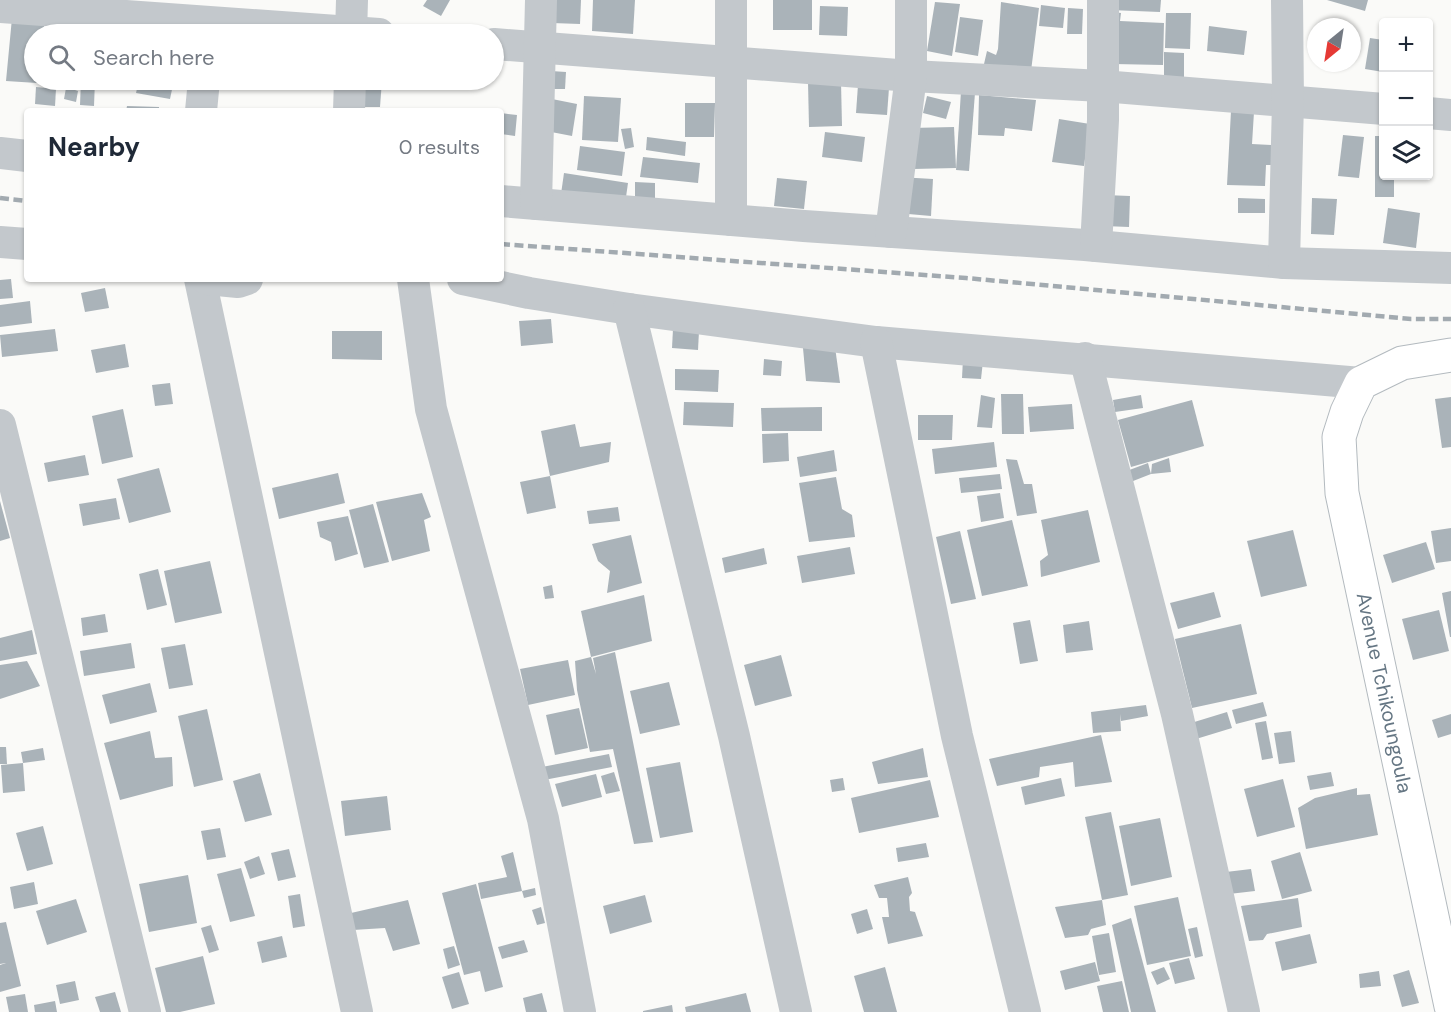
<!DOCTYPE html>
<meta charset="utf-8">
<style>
body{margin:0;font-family:"DM Sans",sans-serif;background:#f2f2f3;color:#1f2937}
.controls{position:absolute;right:18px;top:18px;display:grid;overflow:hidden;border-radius:6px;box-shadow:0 2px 4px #0004}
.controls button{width:54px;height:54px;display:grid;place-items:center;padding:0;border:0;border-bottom:2px solid #e0e1e3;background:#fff;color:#1f2937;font:30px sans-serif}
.compass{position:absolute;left:1307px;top:18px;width:54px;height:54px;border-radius:50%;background:#fff;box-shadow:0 2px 4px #0004;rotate:210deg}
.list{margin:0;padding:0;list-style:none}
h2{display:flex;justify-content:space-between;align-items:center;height:78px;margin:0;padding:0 24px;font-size:26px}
h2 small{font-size:20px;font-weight:400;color:#747a83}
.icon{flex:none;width:33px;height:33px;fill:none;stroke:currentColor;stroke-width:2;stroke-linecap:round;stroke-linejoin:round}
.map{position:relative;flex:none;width:1451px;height:1012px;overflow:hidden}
.search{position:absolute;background:#fff;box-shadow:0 2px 4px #0004;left:24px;top:24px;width:480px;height:66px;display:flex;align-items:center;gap:15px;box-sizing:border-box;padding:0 21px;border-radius:33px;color:#747a83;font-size:22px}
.panel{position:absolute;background:#fff;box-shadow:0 2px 4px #0004;left:24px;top:108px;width:480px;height:174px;border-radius:6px}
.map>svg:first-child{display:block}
</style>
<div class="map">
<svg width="1451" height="1012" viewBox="0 0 1451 1012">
<rect width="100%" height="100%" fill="#fafaf8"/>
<!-- building -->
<g fill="#aab3b9">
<polygon points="427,0 450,0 441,16 423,6"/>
<polygon points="553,0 581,0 580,24 552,23"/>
<polygon points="593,0 635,0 633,34 592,31"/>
<rect x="773" y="0" width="39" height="30"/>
<polygon points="1110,0 1161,0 1160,12 1110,10"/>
<polygon points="1327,0 1368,0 1365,11"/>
<polygon points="935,2 960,4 952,56 927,51"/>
<polygon points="1001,2 1039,8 1031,71 984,64 987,51 996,55 998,49"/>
<polygon points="1041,5 1065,8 1063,28 1039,26"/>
<polygon points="820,6 848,7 847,36 819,35"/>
<polygon points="1068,8 1083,9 1082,34 1067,34"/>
<polygon points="1105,11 1121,13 1120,21 1164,23 1163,65 1114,64"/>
<polygon points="1166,13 1191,13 1190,49 1165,48"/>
<polygon points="960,17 983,20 978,56 955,52"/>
<polygon points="12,18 45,21 43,34 34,34 34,80 38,80 37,83 6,81"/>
<polygon points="1209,26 1247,31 1244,55 1207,51"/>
<polygon points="55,27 92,31 91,34 55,34"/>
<polygon points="1370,38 1383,40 1383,72 1365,69"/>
<polygon points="1164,52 1184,53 1184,77 1164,77"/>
<polygon points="551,71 566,72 565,89 551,89"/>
<polygon points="41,80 74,80 72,89 78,91 76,102 64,99 66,88 40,84"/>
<polygon points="81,80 95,80 94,106 80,105"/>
<polygon points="139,80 174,80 170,99 136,93"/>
<polygon points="364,80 382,80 380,107 363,107"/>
<polygon points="808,82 841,82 842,126 809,127"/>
<polygon points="858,85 889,88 887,115 856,113"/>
<polygon points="36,87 56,89 55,106 35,104"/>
<polygon points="961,91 975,93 969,171 956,170"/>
<polygon points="979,95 1036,100 1032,131 1005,128 1004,136 978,135"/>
<polygon points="584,96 621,98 618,142 582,140"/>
<polygon points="927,96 951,102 946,119 923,113"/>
<polygon points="552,99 577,104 572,136 546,131"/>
<polygon points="685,103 715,103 714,137 685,137"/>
<polygon points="127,106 159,107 159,111 126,111"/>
<polygon points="1231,111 1254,112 1252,144 1271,145 1271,165 1266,165 1265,186 1227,185"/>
<polygon points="501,113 517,115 515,136 501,134"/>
<polygon points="1059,119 1090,124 1084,166 1052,162"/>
<polygon points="954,127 956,168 913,169 911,128"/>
<polygon points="631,128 634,147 625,149 621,129"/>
<polygon points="825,132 865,137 862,162 822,157"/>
<polygon points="1343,135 1364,137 1359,178 1338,176"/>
<polygon points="1375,136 1383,136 1383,176 1394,176 1394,197 1375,197"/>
<polygon points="647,137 686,142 685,156 646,150"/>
<polygon points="580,146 625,152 622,176 577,170"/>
<polygon points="643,157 700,163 698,183 640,177"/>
<polygon points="564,173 628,183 625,204 561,194"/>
<polygon points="899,177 933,179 931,216 897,213"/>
<polygon points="777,178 807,181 804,209 774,206"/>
<polygon points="635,182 655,183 655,208 635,207"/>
<polygon points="1105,195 1130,196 1129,227 1104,226"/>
<polygon points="1238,198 1265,199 1265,213 1238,213"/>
<polygon points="1312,198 1337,199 1334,235 1311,234"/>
<polygon points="1388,208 1420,213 1416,248 1383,243"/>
<polygon points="11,279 13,298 0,299 0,280"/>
<polygon points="105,288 109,308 85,312 81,293"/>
<polygon points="30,301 32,323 0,327 0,305"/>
<polygon points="551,319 553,343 521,346 519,321"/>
<polygon points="55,329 58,351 2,357 0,335"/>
<polygon points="673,329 699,331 698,350 672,348"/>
<polygon points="332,331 382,331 382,360 332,359"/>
<polygon points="125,344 129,367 96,373 91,350"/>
<polygon points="835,347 840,383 806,381 803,348"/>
<polygon points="764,359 782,361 781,376 763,375"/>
<polygon points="963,359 983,361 981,379 962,378"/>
<polygon points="675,369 719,370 718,392 675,390"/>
<polygon points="170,383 173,404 155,406 152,385"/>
<polygon points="1001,394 1023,394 1024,434 1002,434"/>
<polygon points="981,395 995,398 992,428 977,427"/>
<polygon points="1141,395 1143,408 1115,412 1113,400"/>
<polygon points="1451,397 1451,447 1442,448 1435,399"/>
<polygon points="1192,400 1204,446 1131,467 1118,420"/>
<polygon points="684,402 734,403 733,427 683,425"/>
<polygon points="1072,404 1074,429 1030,432 1028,407"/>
<polygon points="822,407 822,431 762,431 761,408"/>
<polygon points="123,409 133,457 102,464 92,416"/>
<polygon points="918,415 953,415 952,440 918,440"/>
<polygon points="575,424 580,447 611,442 609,462 550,476 556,508 527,514 520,482 550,476 541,431"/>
<polygon points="788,433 789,461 763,463 762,434"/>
<polygon points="994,442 997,467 935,474 932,449"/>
<polygon points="834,450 837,471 800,477 797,457"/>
<polygon points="85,455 89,475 48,482 44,463"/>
<polygon points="1169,458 1171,472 1151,474 1152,464"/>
<polygon points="1006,459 1017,460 1024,484 1032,484 1037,513 1017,516"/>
<polygon points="1148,463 1151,474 1128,483 1124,472"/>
<polygon points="159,468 171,512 129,523 117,479"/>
<polygon points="338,473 345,503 279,519 272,488"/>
<polygon points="1000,474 1002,489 961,493 959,478"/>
<polygon points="836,477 842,509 852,515 855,537 809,542 799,483"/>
<polygon points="422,493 431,517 424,520 430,551 392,561 376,502"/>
<polygon points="1000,493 1004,518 981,522 977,496"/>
<polygon points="116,498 120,519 83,526 79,504"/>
<polygon points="0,501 10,538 0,541"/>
<polygon points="373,504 389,562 364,568 349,510"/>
<polygon points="618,507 620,521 589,524 587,511"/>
<polygon points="1088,510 1100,562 1041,577 1040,561 1048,555 1041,520"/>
<polygon points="348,516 358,554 335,561 331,542 320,537 317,522"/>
<polygon points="1012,520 1028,586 982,596 967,530"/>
<polygon points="1451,528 1451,561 1436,563 1431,531"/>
<polygon points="1293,530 1307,586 1261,597 1247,541"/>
<polygon points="960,531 976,599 951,604 936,537"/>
<polygon points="631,535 642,583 607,593 610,571 598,561 592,544"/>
<polygon points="1426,542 1435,569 1392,583 1383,555"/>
<polygon points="850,547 855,574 802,583 797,556"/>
<polygon points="764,548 767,564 725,573 722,558"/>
<polygon points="210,561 222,613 175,623 164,571"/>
<polygon points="158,569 167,605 147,610 139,574"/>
<polygon points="552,585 554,598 545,599 543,587"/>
<polygon points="1451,591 1451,637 1450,637 1442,593"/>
<polygon points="1214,592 1221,617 1178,629 1170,603"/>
<polygon points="644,595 652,641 591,657 596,674 593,658 615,652 653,842 634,844 613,749 590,752 577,690 575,661 591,657 581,611"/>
<polygon points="1439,610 1449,651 1413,660 1402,619"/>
<polygon points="105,614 108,632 83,636 81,618"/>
<polygon points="1030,620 1038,661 1020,664 1013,623"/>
<polygon points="1089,621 1093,650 1066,653 1063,625"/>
<polygon points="1241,624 1257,694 1192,708 1175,639"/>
<polygon points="32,630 37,654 0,661 0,638"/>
<polygon points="131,643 135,668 84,676 80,651"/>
<polygon points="185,644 193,685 169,689 161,648"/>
<polygon points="781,655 792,696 755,706 744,665"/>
<polygon points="568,660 575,695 528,705 520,669"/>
<polygon points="27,661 40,686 0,699 0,665"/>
<polygon points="669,682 680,725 640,734 630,691"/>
<polygon points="150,683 157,712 110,724 102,695"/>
<polygon points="1263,702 1267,716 1236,724 1232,710"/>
<polygon points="1146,705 1148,716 1121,721 1120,714 1121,731 1093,733 1091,712"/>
<polygon points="579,708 588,748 555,755 546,715"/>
<polygon points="207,709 223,780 194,787 178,716"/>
<polygon points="1227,712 1232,728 1196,739 1191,723"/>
<polygon points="1451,714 1451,734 1438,738 1432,720"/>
<polygon points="1266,721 1273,758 1262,760 1255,723"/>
<polygon points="150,731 155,758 172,757 173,786 120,800 104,743"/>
<polygon points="1291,731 1295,762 1279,764 1274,733"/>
<polygon points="1101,735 1112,782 1075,787 1073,762 1040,767 1039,777 997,786 989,759"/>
<polygon points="0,747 6,747 7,764 0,764"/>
<polygon points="43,748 45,760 23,763 25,791 3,793 1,765 23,763 21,752"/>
<polygon points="923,748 928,777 878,784 872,762"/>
<polygon points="609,754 612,767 544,780 542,767"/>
<polygon points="680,762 693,832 660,838 646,768"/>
<polygon points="614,772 620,791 606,794 601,776"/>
<polygon points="1331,772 1334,786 1310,790 1307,776"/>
<polygon points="260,773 272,815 245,822 233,781"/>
<polygon points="596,774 602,797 562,807 555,784"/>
<polygon points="843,778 845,790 832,792 830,780"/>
<polygon points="1061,778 1065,796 1025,805 1021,787"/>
<polygon points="1283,779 1295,827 1257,837 1244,789"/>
<polygon points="930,780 939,817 859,833 851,798"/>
<polygon points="1357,788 1357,795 1370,794 1378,835 1306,849 1298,808 1315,798"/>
<polygon points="387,796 391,830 345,836 341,801"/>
<polygon points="1111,812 1128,895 1102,900 1085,817"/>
<polygon points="1160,818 1172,877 1131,886 1119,826"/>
<polygon points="43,826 53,864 27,871 16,833"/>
<polygon points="220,828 226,857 207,860 201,831"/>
<polygon points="926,843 929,857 898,862 896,848"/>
<polygon points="289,849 296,877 278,881 271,853"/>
<polygon points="513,852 522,891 481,899 478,883 507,877 501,856"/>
<polygon points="1300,852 1312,891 1282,899 1271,861"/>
<polygon points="259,856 265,874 250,879 244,862"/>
<polygon points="241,868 255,916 230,922 217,874"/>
<polygon points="1251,869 1255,891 1229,894 1226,872"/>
<polygon points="188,875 197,923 149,932 139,884"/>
<polygon points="908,877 912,893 909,897 910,911 915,912 923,936 888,944 882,917 889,917 887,898 879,898 874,885"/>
<polygon points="34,882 38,904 14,909 10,887"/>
<polygon points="476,884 503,987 485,992 480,971 464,975 442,893"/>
<polygon points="535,888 536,895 524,898 522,891"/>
<polygon points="300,894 305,926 293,928 288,896"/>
<polygon points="645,895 652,922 610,934 603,906"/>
<polygon points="1178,897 1191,956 1147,965 1134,906"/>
<polygon points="1298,898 1302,927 1267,934 1263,940 1249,941 1241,906"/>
<polygon points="76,899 87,932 47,945 36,911"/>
<polygon points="408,900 420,944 393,951 385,928 353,930 351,913"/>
<polygon points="1102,900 1106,925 1091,929 1088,935 1065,938 1055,907"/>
<polygon points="541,907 545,923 537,925 532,910"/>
<polygon points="867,909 873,929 857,934 851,914"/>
<polygon points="1131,918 1156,1012 1131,1012 1112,925"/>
<polygon points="6,922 21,986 0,992 0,965 6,963 0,964 0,923"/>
<polygon points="211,925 219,950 209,953 201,928"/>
<polygon points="1197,927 1203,956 1195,958 1188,929"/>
<polygon points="1109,933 1116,972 1099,975 1092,936"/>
<polygon points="1310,934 1317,963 1282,971 1275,942"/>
<polygon points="282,936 287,957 262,963 257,942"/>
<polygon points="524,940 528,952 502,959 498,947"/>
<polygon points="454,946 460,965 448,969 443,949"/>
<polygon points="203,956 215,1004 180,1012 166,1012 155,968"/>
<polygon points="1189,958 1195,979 1175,984 1169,963"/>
<polygon points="1095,962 1100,981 1065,990 1060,971"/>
<polygon points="885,967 897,1012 864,1012 854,976"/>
<polygon points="1164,967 1170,979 1157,985 1151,972"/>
<polygon points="1409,970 1419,1003 1402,1007 1393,975"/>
<polygon points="1379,971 1381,986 1360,988 1359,974"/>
<polygon points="459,972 469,1004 452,1009 442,977"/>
<polygon points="75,981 79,1000 60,1004 56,985"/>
<polygon points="1122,981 1129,1012 1103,1012 1097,986"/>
<polygon points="115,992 121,1012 100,1012 95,997"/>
<polygon points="542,993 547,1012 526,1012 523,998"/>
<polygon points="746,993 751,1012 686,1012 685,1007"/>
<polygon points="25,994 28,1012 9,1012 6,997"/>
<polygon points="55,1001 57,1012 35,1012 34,1005"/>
<polygon points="672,1005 673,1012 643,1012 643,1011"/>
</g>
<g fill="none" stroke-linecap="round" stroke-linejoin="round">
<!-- secondary casing -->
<g stroke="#b3babf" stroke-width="35">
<g id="secondary">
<path id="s1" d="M1451,355L1402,363L1361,383L1347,412L1339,437L1342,493L1451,1006"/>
</g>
</g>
<!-- street -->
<g stroke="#c3c8cc" stroke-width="32">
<polyline points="0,7 379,34"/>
<polyline points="351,34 352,0"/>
<polyline points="494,44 911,76 1102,86 1384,109"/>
<polyline points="201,111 204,80"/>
<polyline points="349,111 350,80"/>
<polyline points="1428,113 1451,115"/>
<polyline points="0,153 27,156"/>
<polyline points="501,201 804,226 1085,245 1284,263 1451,268"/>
<polyline points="536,204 541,0"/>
<polyline points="731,220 731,0"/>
<polyline points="891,232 911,76 911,0"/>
<polyline points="0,242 27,244"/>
<polyline points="1096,246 1103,120 1103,0"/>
<polyline points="1284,263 1288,102 1287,0"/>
<polyline points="200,279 357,1012"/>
<polyline points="207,279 238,282 247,279"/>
<polyline points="413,279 431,409 543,819 580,1012"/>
<polyline points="463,279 529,293 629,309 876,342 1361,383"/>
<polyline points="629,309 734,736 796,1012"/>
<polyline points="876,342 957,736 1025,1012"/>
<polyline points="1085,358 1177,714 1244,1012"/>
<polyline points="0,425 145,1012"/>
</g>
<!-- secondary -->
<use href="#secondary" stroke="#fff" stroke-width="33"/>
<!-- rail -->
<g stroke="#a2aab0" stroke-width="4.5" stroke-dasharray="9 4.5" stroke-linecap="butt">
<polyline points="0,198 27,201"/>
<polyline points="501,244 966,278 1411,319 1451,319"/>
</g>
</g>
<g text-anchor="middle" stroke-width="6" stroke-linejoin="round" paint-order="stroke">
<!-- street labels -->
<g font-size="20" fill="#657683" stroke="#fff">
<text dy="7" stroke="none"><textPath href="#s1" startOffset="414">Avenue Tchikoungoula</textPath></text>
</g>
</g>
</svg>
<div class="controls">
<button>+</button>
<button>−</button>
<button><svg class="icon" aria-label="layers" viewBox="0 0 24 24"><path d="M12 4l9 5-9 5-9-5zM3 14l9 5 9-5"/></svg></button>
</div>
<svg class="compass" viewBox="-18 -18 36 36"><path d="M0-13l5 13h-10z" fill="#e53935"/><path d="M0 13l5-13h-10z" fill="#747a83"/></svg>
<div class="search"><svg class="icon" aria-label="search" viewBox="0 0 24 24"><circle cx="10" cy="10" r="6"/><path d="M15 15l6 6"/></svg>Search here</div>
<section class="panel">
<h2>Nearby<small>0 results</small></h2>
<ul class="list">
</ul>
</section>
</div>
